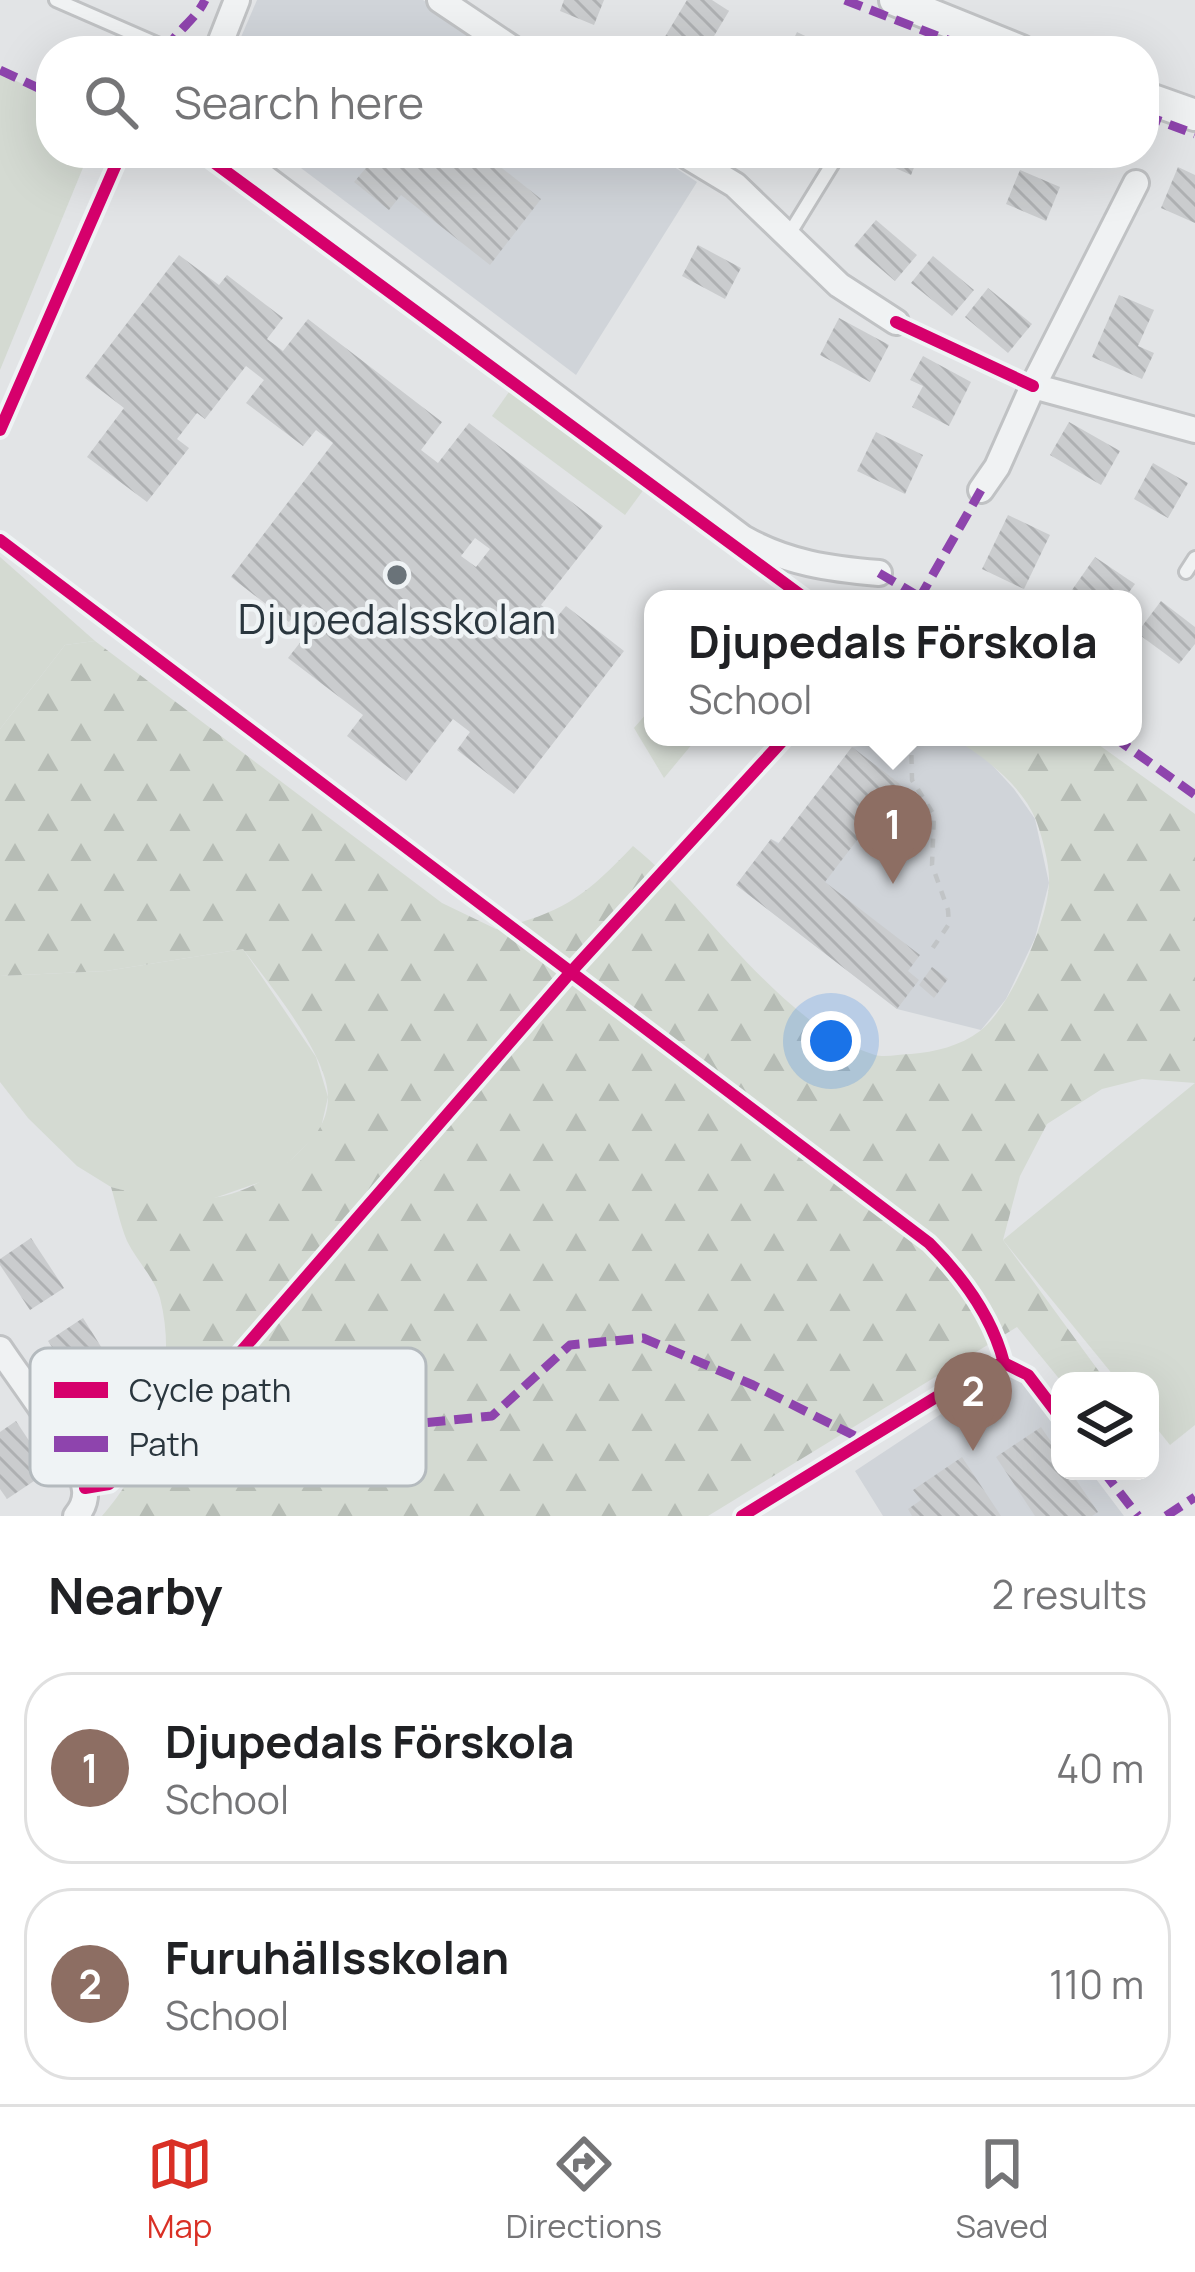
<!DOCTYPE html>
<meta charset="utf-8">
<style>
body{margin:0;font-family:Manrope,sans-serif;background:#f6f6f6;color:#202124}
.controls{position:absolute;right:36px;bottom:36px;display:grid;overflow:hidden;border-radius:24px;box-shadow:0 12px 48px #0002}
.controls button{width:108px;height:108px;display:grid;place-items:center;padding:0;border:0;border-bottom:3px solid #e0e0e0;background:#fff;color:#202124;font:60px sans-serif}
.you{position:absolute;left:831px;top:1041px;width:42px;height:42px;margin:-30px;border:9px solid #fff;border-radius:50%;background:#1a73e8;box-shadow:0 0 0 18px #1a73e833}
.badge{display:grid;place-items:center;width:78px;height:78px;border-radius:50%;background:#d93025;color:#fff;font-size:39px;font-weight:700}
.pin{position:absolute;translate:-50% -99px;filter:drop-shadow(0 3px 6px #0008)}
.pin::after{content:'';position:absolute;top:63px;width:42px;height:36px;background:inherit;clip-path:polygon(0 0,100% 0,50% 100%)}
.popup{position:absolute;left:644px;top:590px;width:498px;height:156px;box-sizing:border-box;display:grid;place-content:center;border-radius:24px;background:#fff;filter:drop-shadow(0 3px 9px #0005);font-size:39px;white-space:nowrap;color:#757577}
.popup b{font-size:45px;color:#202124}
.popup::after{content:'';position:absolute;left:50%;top:100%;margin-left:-24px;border:24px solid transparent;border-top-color:#fff}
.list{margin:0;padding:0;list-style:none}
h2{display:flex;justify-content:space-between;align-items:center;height:156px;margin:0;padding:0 48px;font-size:51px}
h2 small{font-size:39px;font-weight:400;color:#757577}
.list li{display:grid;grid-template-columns:78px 1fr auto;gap:36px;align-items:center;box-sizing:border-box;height:192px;margin:0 24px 24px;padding:0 24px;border:3px solid #e0e0e0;border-radius:48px}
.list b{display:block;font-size:45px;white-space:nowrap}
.list p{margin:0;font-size:39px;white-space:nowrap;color:#757577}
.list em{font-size:39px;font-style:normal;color:#757577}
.icon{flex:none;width:66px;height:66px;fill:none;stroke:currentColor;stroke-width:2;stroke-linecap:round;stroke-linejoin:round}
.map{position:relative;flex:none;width:1195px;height:1516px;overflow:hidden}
.search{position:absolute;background:#fff;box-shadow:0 12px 48px #0002;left:36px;right:36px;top:36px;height:132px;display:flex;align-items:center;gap:30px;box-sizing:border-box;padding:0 42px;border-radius:48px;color:#757577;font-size:45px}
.sheet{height:588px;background:#fff}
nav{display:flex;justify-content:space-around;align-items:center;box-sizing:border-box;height:168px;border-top:3px solid #e0e0e0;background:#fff;font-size:33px;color:#757577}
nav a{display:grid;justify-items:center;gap:6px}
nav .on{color:#d93025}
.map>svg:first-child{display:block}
</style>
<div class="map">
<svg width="1195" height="1516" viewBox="0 0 1195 1516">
<defs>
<pattern id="forest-firs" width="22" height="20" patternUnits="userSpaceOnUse" patternTransform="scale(3)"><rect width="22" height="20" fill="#d4dad2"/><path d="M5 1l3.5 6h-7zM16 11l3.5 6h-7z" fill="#b6bcb5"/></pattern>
<pattern id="building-back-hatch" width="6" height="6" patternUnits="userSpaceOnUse" patternTransform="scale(3)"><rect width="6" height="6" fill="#caccce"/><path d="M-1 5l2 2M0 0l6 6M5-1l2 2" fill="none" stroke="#aeb0b2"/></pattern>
</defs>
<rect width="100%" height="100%" fill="#e2e4e6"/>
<!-- built -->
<g fill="#d0d4d9">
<polygon points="257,0 423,0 499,51 235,51"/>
<polygon points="281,153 653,153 697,182 576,375"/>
<polygon points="939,737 952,737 985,757 1014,789 1035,819 1049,883 1035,938 1006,999 981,1030 897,1009 736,885 771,839 779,843 852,747"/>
<polygon points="1012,1367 1060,1431 1060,1471 1090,1471 1124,1516 883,1516 855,1471"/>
</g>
<!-- grass -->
<g fill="#d4dad2">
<polygon points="0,73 51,98 51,153 89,153 0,370"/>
<polygon points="516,382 650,481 625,515 492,416"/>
<polygon points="0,557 95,641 65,645 0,729"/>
<polygon points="653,706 653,737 698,737 664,778 634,728"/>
<polygon points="243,949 316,1057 328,1097 320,1132 272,1178 206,1201 159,1200 111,1187 77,1166 28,1118 0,1082 0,976 106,971"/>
<polygon points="1195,1083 1195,1425 1170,1445 1150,1420 1150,1381 1118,1381 1003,1240"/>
</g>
<!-- forest -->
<path fill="url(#forest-firs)" d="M95,641L442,903L496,929C565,912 585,896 633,846C708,906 781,1026 875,1055C885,1058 900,1054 911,1054C935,1052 960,1046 980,1031C1010,1008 1048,921 1049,883C1050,866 1042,836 1036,820C1021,784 984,757 952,737H1088L1195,814V1083L1142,1079L1102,1089L1047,1124L1020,1176L1003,1240L1106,1381H1061L1017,1327L708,1516H102C152,1460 179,1372 160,1298C154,1277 136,1260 127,1241C120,1224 116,1204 111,1187C184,1206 240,1209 298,1153C314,1138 327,1124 328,1099C330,1057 268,983 243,949L106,971L0,976V729L65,645Z"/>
<!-- building -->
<g fill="url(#building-back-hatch)" fill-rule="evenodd">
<polygon points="564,0 604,0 594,25 560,11"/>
<polygon points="687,0 712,0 729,11 705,51 670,51 660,45"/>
<polygon points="797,32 836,51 788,51"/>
<polygon points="348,153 483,153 541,199 490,265 401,195 389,210 354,182 366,168"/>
<polygon points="875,153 920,153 911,175 873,158"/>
<polygon points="1178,167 1195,175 1195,223 1161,208"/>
<polygon points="1020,170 1060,187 1046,221 1006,204"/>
<polygon points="876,220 917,255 895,281 854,246"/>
<polygon points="698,245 741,268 725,299 682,276"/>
<path d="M179,255L219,285L227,275L283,318L267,339L283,351L308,319L442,422L421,450L438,463L469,423L603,526L541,605L557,617L566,606L624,651L514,794L457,750L470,732L453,719L406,781L347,736L363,715L288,658L320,617L303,604L289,622L231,577L333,443L316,430L303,446L246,403L264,380L246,366L205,419L197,413L177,439L189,448L147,502L87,457L124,408L85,378ZM475,538L490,549L476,567L461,556Z"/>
<polygon points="933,256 974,290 952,316 911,283"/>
<polygon points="988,288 1032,324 1008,353 965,317"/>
<polygon points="1119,295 1154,310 1138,346 1154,353 1142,379 1092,357"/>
<polygon points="839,318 889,345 870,382 820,355"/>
<polygon points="923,356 971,382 949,426 912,407 923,386 910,380"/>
<polygon points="1069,422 1120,451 1101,485 1050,455"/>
<polygon points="876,432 923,455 905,494 857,471"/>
<polygon points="1153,463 1188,483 1168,518 1134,499"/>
<polygon points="1008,515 1050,535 1024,589 982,569"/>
<polygon points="1095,557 1135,584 1124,599 1085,599 1072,590"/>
<polygon points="1161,601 1195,627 1195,644 1179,664 1137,633"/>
<polygon points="852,747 900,784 825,882 920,955 908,971 919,980 897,1009 736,885 771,839 778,844"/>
<polygon points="932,967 948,979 934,998 919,985"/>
<polygon points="31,1238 64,1288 30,1310 0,1265 0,1259"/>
<polygon points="83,1318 115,1369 81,1391 48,1341"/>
<polygon points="16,1421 49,1471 7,1499 0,1489 0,1432"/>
<polygon points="1041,1427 1060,1455 1060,1471 1070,1471 1098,1512 1092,1516 1035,1516 996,1457"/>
<polygon points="962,1457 1001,1516 912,1516 908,1509 921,1500 913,1490"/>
</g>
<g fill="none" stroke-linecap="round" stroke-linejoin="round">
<!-- service casing -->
<g stroke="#c0c2c4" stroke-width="18">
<g id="service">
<polyline points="56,0 173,51"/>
<polyline points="788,236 839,153"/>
<polyline points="1186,572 1195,558"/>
</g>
</g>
<!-- minor casing -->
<g stroke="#c0c2c4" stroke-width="30">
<g id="minor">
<polyline points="440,0 516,51"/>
<polyline points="217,51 237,0"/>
<path d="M232,153L743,538C787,563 830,569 879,573"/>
<polyline points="682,153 735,185 839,285 896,322"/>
<polyline points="1033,386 1195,430"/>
<polyline points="981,490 997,467 1033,386 1136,183"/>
<path d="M0,1349C19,1378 82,1459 85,1490C86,1500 82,1509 76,1516"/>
</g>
</g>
<!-- tertiary casing -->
<g stroke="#c0c2c4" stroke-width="36">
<g id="tertiary">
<polyline points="895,0 1021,51"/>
<polyline points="1144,97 1195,115"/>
</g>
</g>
<!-- path -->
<polyline stroke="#c1c4c6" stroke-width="4.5" stroke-dasharray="9 9" stroke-linecap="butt" points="911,737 912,780 934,815 932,865 948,910 949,924 930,952"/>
<!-- service -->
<use href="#service" stroke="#f0f2f3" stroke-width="12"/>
<!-- minor -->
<use href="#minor" stroke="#f0f2f3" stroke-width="24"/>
<!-- tertiary -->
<use href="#tertiary" stroke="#f0f2f3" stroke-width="30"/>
<!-- quiet -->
<g stroke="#8e44ad" stroke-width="9" stroke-dasharray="18 9" stroke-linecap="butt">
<polyline points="845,0 976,51"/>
<path d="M166,51C176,30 195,21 205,0"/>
<polyline points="0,70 51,94"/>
<polyline points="1144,115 1195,134"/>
<polyline points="879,573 923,599"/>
<polyline points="919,599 981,490"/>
<polyline points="1114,737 1195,795"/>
<polyline points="158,1439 313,1434 492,1416 570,1345 643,1338 753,1385 863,1440"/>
<polyline points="1103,1471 1138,1516"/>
<polyline points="1166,1516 1195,1497"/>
</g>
<!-- cycleway casing -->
<g stroke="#eff3f5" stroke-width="20">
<g id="cycleway">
<polyline points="201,153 806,599"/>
<polyline points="896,322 1033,386"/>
<polyline points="0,430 121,153"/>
<path d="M0,540L929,1243C963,1277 992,1316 1004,1363"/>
<polyline points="85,1488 109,1484 206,1392 570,973 786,737"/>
<polyline points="742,1516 982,1369 1004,1363 1028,1375 1060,1417"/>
</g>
</g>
<!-- cycleway -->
<use href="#cycleway" stroke="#d6006c" stroke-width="12"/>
</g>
<!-- markers -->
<circle fill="#6a7379" stroke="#eff3f5" stroke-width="4.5" cx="397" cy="575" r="12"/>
<g text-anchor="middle" stroke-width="9" stroke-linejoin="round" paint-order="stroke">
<!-- poi labels -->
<g font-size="42" fill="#2a363e" stroke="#eff3f5">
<text x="397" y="634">Djupedalsskolan</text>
</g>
</g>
<!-- legend -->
<rect x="30" y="1348" width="396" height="138" rx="18" fill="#eff3f5" stroke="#b4babe" stroke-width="3"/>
<rect x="54" y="1382" width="54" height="16" fill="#d6006c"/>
<rect x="54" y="1436" width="54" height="16" fill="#8e44ad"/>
<g font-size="33" fill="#2a363e">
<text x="129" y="1402">Cycle path</text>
<text x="129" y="1456">Path</text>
</g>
</svg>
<div class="controls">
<button><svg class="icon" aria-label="layers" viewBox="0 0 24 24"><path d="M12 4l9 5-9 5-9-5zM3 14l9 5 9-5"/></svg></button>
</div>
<div class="you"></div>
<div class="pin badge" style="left:893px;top:884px;background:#8d6e63">1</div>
<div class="popup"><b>Djupedals Förskola</b>School</div>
<div class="pin badge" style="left:973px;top:1451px;background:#8d6e63">2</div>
<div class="search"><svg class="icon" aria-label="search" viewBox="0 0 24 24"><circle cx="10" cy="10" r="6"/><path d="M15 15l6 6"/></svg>Search here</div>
</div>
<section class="sheet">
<h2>Nearby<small>2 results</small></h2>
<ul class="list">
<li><span class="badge" style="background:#8d6e63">1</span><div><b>Djupedals Förskola</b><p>School</p></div><em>40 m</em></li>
<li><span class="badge" style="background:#8d6e63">2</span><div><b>Furuhällsskolan</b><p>School</p></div><em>110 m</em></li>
</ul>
</section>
<nav>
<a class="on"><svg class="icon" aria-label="map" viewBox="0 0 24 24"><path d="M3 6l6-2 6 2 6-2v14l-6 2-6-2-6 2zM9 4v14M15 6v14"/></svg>Map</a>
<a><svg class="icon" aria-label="directions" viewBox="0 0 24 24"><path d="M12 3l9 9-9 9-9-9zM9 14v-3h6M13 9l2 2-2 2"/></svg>Directions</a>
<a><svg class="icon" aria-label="saved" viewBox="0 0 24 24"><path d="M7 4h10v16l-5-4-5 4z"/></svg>Saved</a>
</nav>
